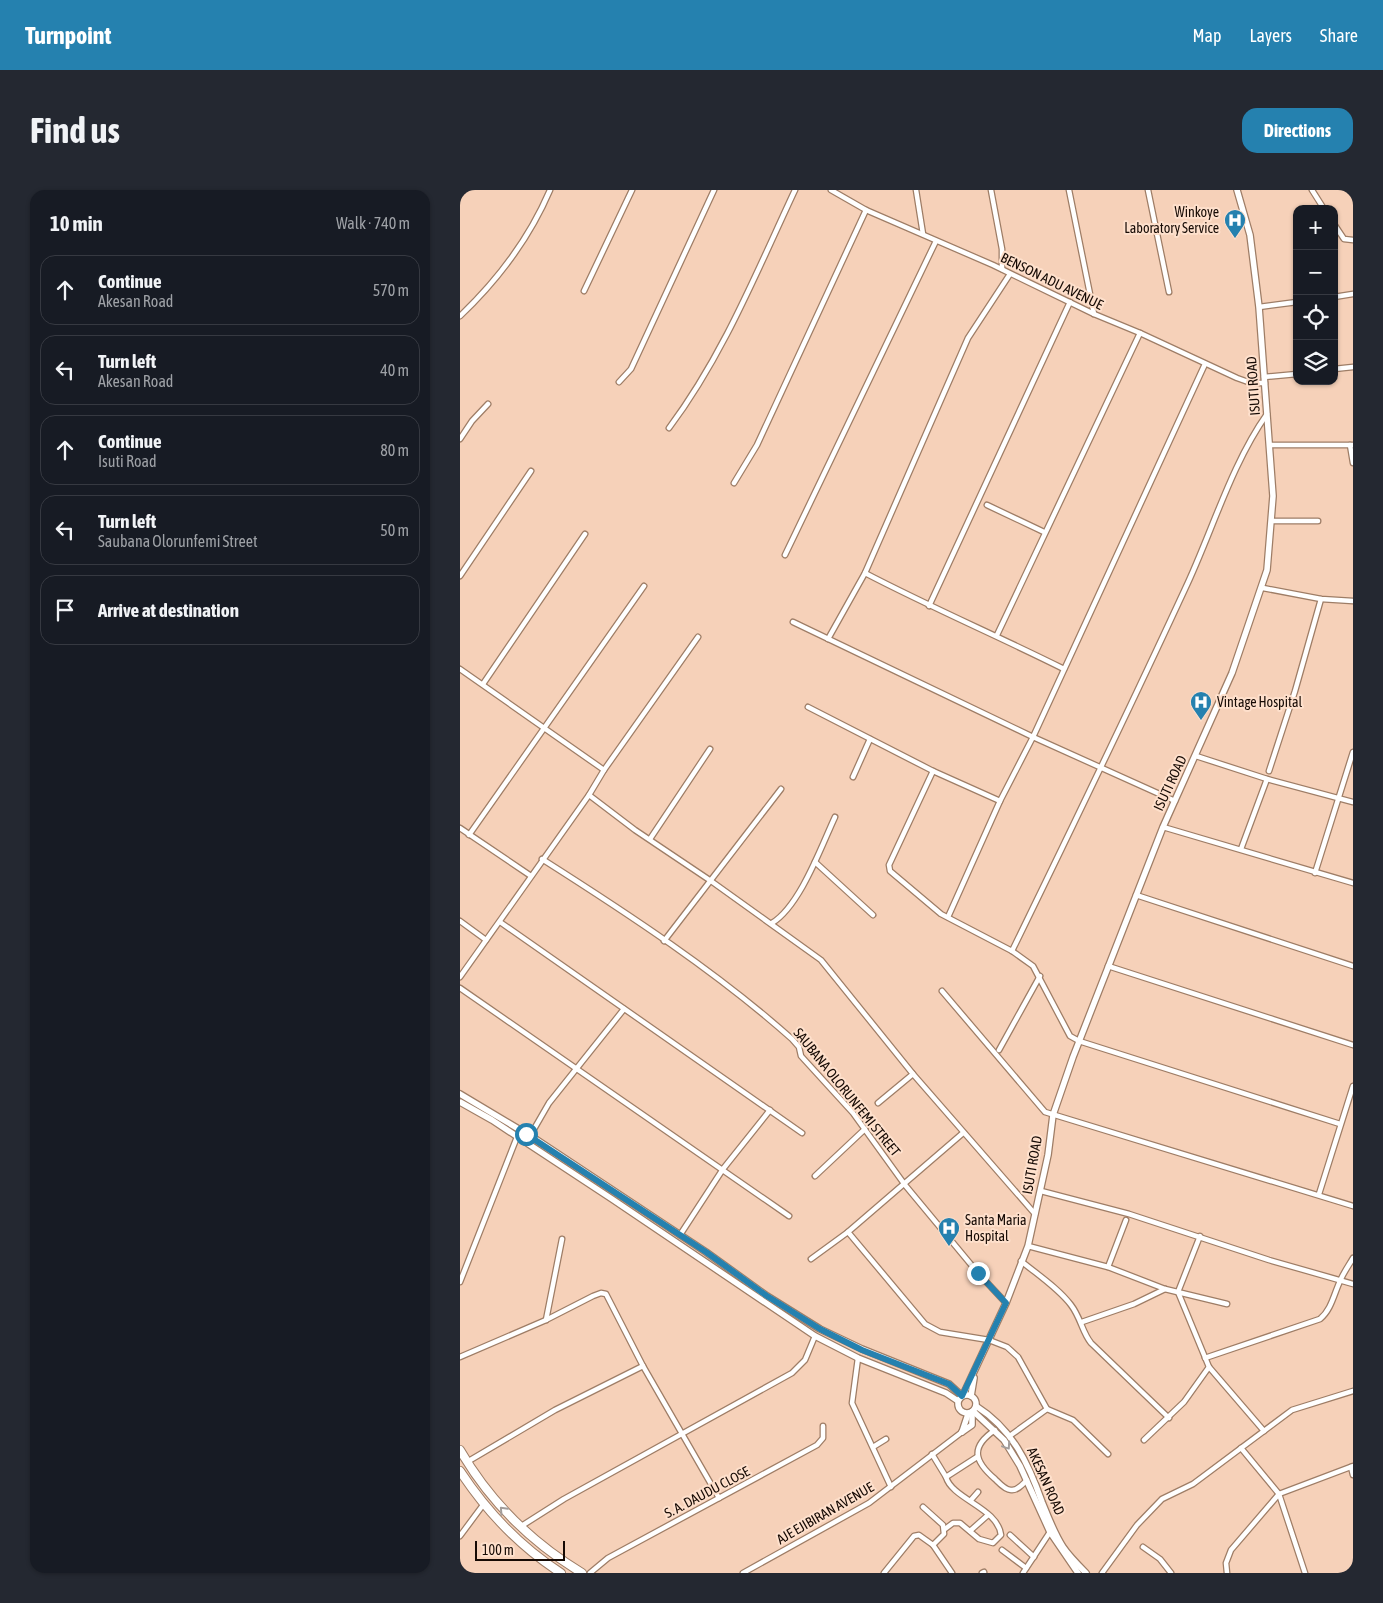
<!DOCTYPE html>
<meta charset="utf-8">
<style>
body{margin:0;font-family:"Asap Condensed",sans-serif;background:#242831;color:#f1f3f6}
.controls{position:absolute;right:15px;top:15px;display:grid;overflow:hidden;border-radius:10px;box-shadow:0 1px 4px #0004}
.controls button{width:45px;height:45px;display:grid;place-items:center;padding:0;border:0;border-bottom:1px solid #363941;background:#171b24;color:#f1f3f6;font:25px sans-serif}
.scale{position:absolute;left:15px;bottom:12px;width:90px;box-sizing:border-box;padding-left:5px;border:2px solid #160a04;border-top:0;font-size:14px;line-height:18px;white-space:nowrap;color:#160a04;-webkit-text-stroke:4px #fee0cc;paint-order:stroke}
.stop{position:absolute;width:15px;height:15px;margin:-11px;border:4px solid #2581af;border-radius:50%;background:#fff}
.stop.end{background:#2581af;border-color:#fff;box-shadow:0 1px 5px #0008}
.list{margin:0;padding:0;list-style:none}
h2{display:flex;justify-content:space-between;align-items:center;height:65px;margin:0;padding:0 20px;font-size:21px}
h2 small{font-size:16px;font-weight:400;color:#9ea1a6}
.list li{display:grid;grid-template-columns:32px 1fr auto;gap:15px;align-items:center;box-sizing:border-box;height:70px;margin:0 10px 10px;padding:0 10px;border:1px solid #363941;border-radius:15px}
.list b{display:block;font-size:19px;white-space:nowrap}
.list p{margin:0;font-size:16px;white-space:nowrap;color:#9ea1a6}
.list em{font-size:16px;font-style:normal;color:#9ea1a6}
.icon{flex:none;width:28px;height:28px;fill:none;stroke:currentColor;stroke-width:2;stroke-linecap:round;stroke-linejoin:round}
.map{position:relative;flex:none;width:893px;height:1383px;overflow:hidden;border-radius:15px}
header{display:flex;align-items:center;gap:30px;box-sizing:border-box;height:70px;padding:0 25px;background:#2581af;color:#fff}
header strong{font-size:24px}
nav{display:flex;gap:28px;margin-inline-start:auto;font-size:18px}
.intro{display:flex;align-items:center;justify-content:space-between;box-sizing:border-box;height:120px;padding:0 30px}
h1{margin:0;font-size:35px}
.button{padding:12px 22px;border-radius:15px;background:#2581af;color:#fff;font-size:18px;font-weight:700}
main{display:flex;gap:30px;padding:0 30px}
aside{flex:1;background:#171b24;border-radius:15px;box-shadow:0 1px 4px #0004}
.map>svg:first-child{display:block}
</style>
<header>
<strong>Turnpoint</strong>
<nav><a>Map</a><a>Layers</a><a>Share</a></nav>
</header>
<div class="intro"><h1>Find us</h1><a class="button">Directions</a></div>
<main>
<aside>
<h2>10 min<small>Walk · 740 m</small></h2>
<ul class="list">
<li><svg class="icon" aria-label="ahead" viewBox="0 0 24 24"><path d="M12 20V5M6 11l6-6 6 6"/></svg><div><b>Continue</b><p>Akesan Road</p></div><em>570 m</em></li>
<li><svg class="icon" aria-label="left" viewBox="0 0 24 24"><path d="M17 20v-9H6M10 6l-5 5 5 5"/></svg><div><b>Turn left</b><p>Akesan Road</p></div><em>40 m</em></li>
<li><svg class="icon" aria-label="ahead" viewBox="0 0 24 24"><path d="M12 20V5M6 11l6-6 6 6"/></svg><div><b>Continue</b><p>Isuti Road</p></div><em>80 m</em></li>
<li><svg class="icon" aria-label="left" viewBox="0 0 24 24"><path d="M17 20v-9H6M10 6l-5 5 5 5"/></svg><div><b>Turn left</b><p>Saubana Olorunfemi Street</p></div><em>50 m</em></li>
<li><svg class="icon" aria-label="arrive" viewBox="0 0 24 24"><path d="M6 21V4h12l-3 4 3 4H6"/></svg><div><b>Arrive at destination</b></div></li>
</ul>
</aside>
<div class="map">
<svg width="893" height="1383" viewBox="0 0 893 1383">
<rect width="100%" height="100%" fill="#f6d1b9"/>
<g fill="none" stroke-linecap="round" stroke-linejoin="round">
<!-- minor casing -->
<g stroke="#9e7d66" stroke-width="7">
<g id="minor">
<polyline points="371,0 406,20 533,75 634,124 680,143 777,188 791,193 805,193"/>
<polyline points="456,0 463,44"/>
<polyline points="531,0 542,59 542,79"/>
<polyline points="609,0 634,124"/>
<polyline points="688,0 709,102"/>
<polyline points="852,0 864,19"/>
<polyline points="874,34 884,49 893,50"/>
<polyline points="124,101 172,0"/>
<polyline points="874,107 893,104"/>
<polyline points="799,117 837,112"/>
<path d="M0,126C39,89 69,49 90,0"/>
<polyline points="874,179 893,177"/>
<polyline points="804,187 837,184"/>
<polyline points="159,192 171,179 254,0"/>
<path d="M209,238C263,166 297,81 335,0"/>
<polyline points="0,249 12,231 28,214"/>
<polyline points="810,255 893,255"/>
<polyline points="890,255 893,273"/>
<polyline points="274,293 297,255 406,20"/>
<polyline points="527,315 584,342"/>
<polyline points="812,331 858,331"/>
<polyline points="325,365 476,51"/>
<path d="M405,383C470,417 538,446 604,479"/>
<polyline points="0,386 71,281"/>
<polyline points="803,398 861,409 893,411"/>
<polyline points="469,416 610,112"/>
<polyline points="333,432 573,547 715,611"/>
<polyline points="537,445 680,143"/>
<polyline points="368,449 405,383 508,148 550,84"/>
<polyline points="0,479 144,580 129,605 0,787"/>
<polyline points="23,494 125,344"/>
<polyline points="348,517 473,581 540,611"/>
<polyline points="736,566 807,589 893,612"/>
<polyline points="144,580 238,447"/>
<polyline points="473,581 429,675 430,681 481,724 552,761 573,776 610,846 619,851 880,934"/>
<polyline points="809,581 835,501 861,409"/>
<polyline points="393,587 410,549"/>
<polyline points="129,605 175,640 251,691 361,770 453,884 575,1024"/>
<polyline points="703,637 893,693"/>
<polyline points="0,638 71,686"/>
<polyline points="9,645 184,396"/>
<polyline points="190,649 250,559"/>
<polyline points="781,659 807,589"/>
<path d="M82,669C167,723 257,782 332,849L339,857L341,866L393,923L445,995L518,1083L546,1113"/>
<polyline points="355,672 413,725"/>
<polyline points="855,683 893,562"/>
<polyline points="676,705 893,776"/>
<polyline points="488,727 540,611 573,547 745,174"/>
<polyline points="0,731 26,750"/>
<polyline points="40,732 342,943"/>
<path d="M312,733C340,716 361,657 375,627"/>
<polyline points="204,751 321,599"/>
<path d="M552,761C611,640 669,520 725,399C752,342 771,275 807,224"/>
<polyline points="648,776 893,855"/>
<polyline points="0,798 329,1026"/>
<polyline points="482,801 585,922 893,1016"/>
<polyline points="539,860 580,786"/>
<polyline points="418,913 453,884"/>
<polyline points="70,946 89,913 164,819"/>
<polyline points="355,986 405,939"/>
<polyline points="581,1001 669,1024 809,1070 893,1094"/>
<polyline points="859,1004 893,896"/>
<polyline points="388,1042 465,1134 480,1142 529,1150 547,1157 558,1167 587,1219 613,1230 648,1264"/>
<polyline points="220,1045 263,979 310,920"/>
<polyline points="740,1046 718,1102 749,1177 804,1241"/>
<polyline points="568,1056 648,1077 705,1099 767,1114"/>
<polyline points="351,1069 388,1042 503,943"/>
<path d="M561,1071C578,1085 598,1098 611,1115C621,1128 622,1142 631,1153L709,1228"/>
<polyline points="648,1077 666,1030"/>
<polyline points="0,1092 57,947"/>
<polyline points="86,1130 102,1049"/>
<polyline points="622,1132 674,1114 705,1099"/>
<polyline points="0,1167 86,1130 133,1106 141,1103 146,1104 183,1176 259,1308"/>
<polyline points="398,1168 392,1213 431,1297"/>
<path d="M745,1168L860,1129C872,1119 874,1103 881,1089C884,1082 889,1075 893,1068"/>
<path d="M535,1240C510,1257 514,1271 535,1289C539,1293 545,1300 551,1300C557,1301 563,1294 567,1290"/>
<polyline points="551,1245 587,1219"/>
<polyline points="684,1250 724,1212 749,1177"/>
<polyline points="413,1257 426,1249"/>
<polyline points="781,1258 819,1304 845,1383"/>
<polyline points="472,1264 486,1287 517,1267"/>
<polyline points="7,1272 95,1220 183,1176"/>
<polyline points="891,1277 893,1285"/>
<polyline points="511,1310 518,1302"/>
<polyline points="60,1337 104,1309 332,1183 345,1170 355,1146"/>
<path d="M485,1339L493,1333H500L519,1349L533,1353L541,1345C538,1318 492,1309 486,1287"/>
<polyline points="510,1341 528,1325"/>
<polyline points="550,1345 574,1367"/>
<polyline points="0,1346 23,1315"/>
<polyline points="473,1355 492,1383"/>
<polyline points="683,1357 700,1369 711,1383"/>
<polyline points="542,1360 566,1378"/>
<polyline points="130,1383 148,1368 357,1255 363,1248 363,1236"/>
<polyline points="283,1383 409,1313 502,1242"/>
<polyline points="424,1383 454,1346 459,1345 473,1355 484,1344 483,1335 463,1317"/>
<polyline points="522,1383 524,1382"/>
<polyline points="563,1383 590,1342"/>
<polyline points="642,1383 677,1335 702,1309 733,1294 832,1220 893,1201"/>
<polyline points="767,1383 766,1373 771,1360 819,1304 893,1276"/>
</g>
</g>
<!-- tertiary casing -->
<g stroke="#9e7d66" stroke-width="8">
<g id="tertiary">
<polyline points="0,904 77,950 246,1062 307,1106 360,1139 402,1159 489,1194 502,1206"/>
<polyline points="0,912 32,930 152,1009 355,1146 398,1168 486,1203 498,1211"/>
<circle cx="507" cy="1214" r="9"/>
<polyline points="503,1205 546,1113 568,1056 588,965 593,925 613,867 703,637 772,483 807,380 813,306 799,117 790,45 777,0"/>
<polyline points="511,1206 514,1188"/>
<path d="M516,1216C552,1239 568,1272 582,1312C588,1327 594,1343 603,1357C609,1366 618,1375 626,1383"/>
<polyline points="513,1221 544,1250 560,1276 590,1342 618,1383"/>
<polyline points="502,1242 512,1235 512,1222"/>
<polyline points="502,1242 508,1224"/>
</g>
</g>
<!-- primary casing -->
<g stroke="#9e7d66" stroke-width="10">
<g id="primary">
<path d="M0,1260C30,1312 71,1352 122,1383"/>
<path d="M0,1281C27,1322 59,1356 101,1383"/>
</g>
</g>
<!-- minor -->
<use href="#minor" stroke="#fff" stroke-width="4.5"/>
<!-- tertiary -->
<use href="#tertiary" stroke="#fff" stroke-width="5.5"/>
<!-- primary -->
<use href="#primary" stroke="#fff" stroke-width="8"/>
</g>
<!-- one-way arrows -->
<defs><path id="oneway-chevron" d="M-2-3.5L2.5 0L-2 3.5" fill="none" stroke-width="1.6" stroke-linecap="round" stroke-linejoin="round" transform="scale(1.25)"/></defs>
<g stroke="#a29d9b">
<use href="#oneway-chevron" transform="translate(547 1256) rotate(56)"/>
<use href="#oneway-chevron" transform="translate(43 1320) rotate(-133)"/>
</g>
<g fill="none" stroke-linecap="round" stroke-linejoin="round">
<!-- route -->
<polyline stroke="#2581af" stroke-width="6" points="66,944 246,1062 307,1106 360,1139 402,1160 489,1194 502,1206 546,1113 518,1083"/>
</g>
<!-- icons -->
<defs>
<g id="hospital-pin" transform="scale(1.125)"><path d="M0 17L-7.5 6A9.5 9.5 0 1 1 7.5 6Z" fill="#2581af" stroke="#fee0cc"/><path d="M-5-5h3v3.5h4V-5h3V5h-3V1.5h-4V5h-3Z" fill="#fff"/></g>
</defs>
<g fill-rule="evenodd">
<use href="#hospital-pin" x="775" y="30"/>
<use href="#hospital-pin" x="741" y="512"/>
<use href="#hospital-pin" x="489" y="1038"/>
</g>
<g text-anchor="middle" stroke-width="4" stroke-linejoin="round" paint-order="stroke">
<!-- poi labels -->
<g font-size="14" fill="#160a04" stroke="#fee0cc" text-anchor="start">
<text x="759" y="27" text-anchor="end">Winkoye<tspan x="759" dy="16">Laboratory Service</tspan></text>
<text x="757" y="517">Vintage Hospital</text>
<text x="505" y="1035">Santa Maria<tspan x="505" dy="16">Hospital</tspan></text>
</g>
<!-- street labels -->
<g font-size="14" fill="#160a04" stroke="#fee0cc">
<text transform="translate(592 91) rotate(26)" y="5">BENSON ADU AVENUE</text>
<text transform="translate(793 196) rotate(-94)" y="5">ISUTI ROAD</text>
<text transform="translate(710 593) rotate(-65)" y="5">ISUTI ROAD</text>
<text transform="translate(387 902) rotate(51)" y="5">SAUBANA OLORUNFEMI STREET</text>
<text transform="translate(572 975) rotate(-80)" y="5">ISUTI ROAD</text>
<text transform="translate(586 1291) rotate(66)" y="5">AKESAN ROAD</text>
<text transform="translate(247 1302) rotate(-28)" y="5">S. A. DAUDU CLOSE</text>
<text transform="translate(365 1323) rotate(-30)" y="5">AJE EJIBIRAN AVENUE</text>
</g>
</g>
</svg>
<div class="controls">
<button>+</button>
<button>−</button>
<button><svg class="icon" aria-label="locate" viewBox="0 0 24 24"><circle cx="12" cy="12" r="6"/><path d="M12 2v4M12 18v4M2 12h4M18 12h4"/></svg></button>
<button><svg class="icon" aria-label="layers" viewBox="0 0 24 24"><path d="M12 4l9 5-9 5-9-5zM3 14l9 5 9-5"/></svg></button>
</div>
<div class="scale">100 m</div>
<div class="stop" style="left:66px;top:944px"></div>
<div class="stop end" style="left:518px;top:1083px"></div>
</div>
</main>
